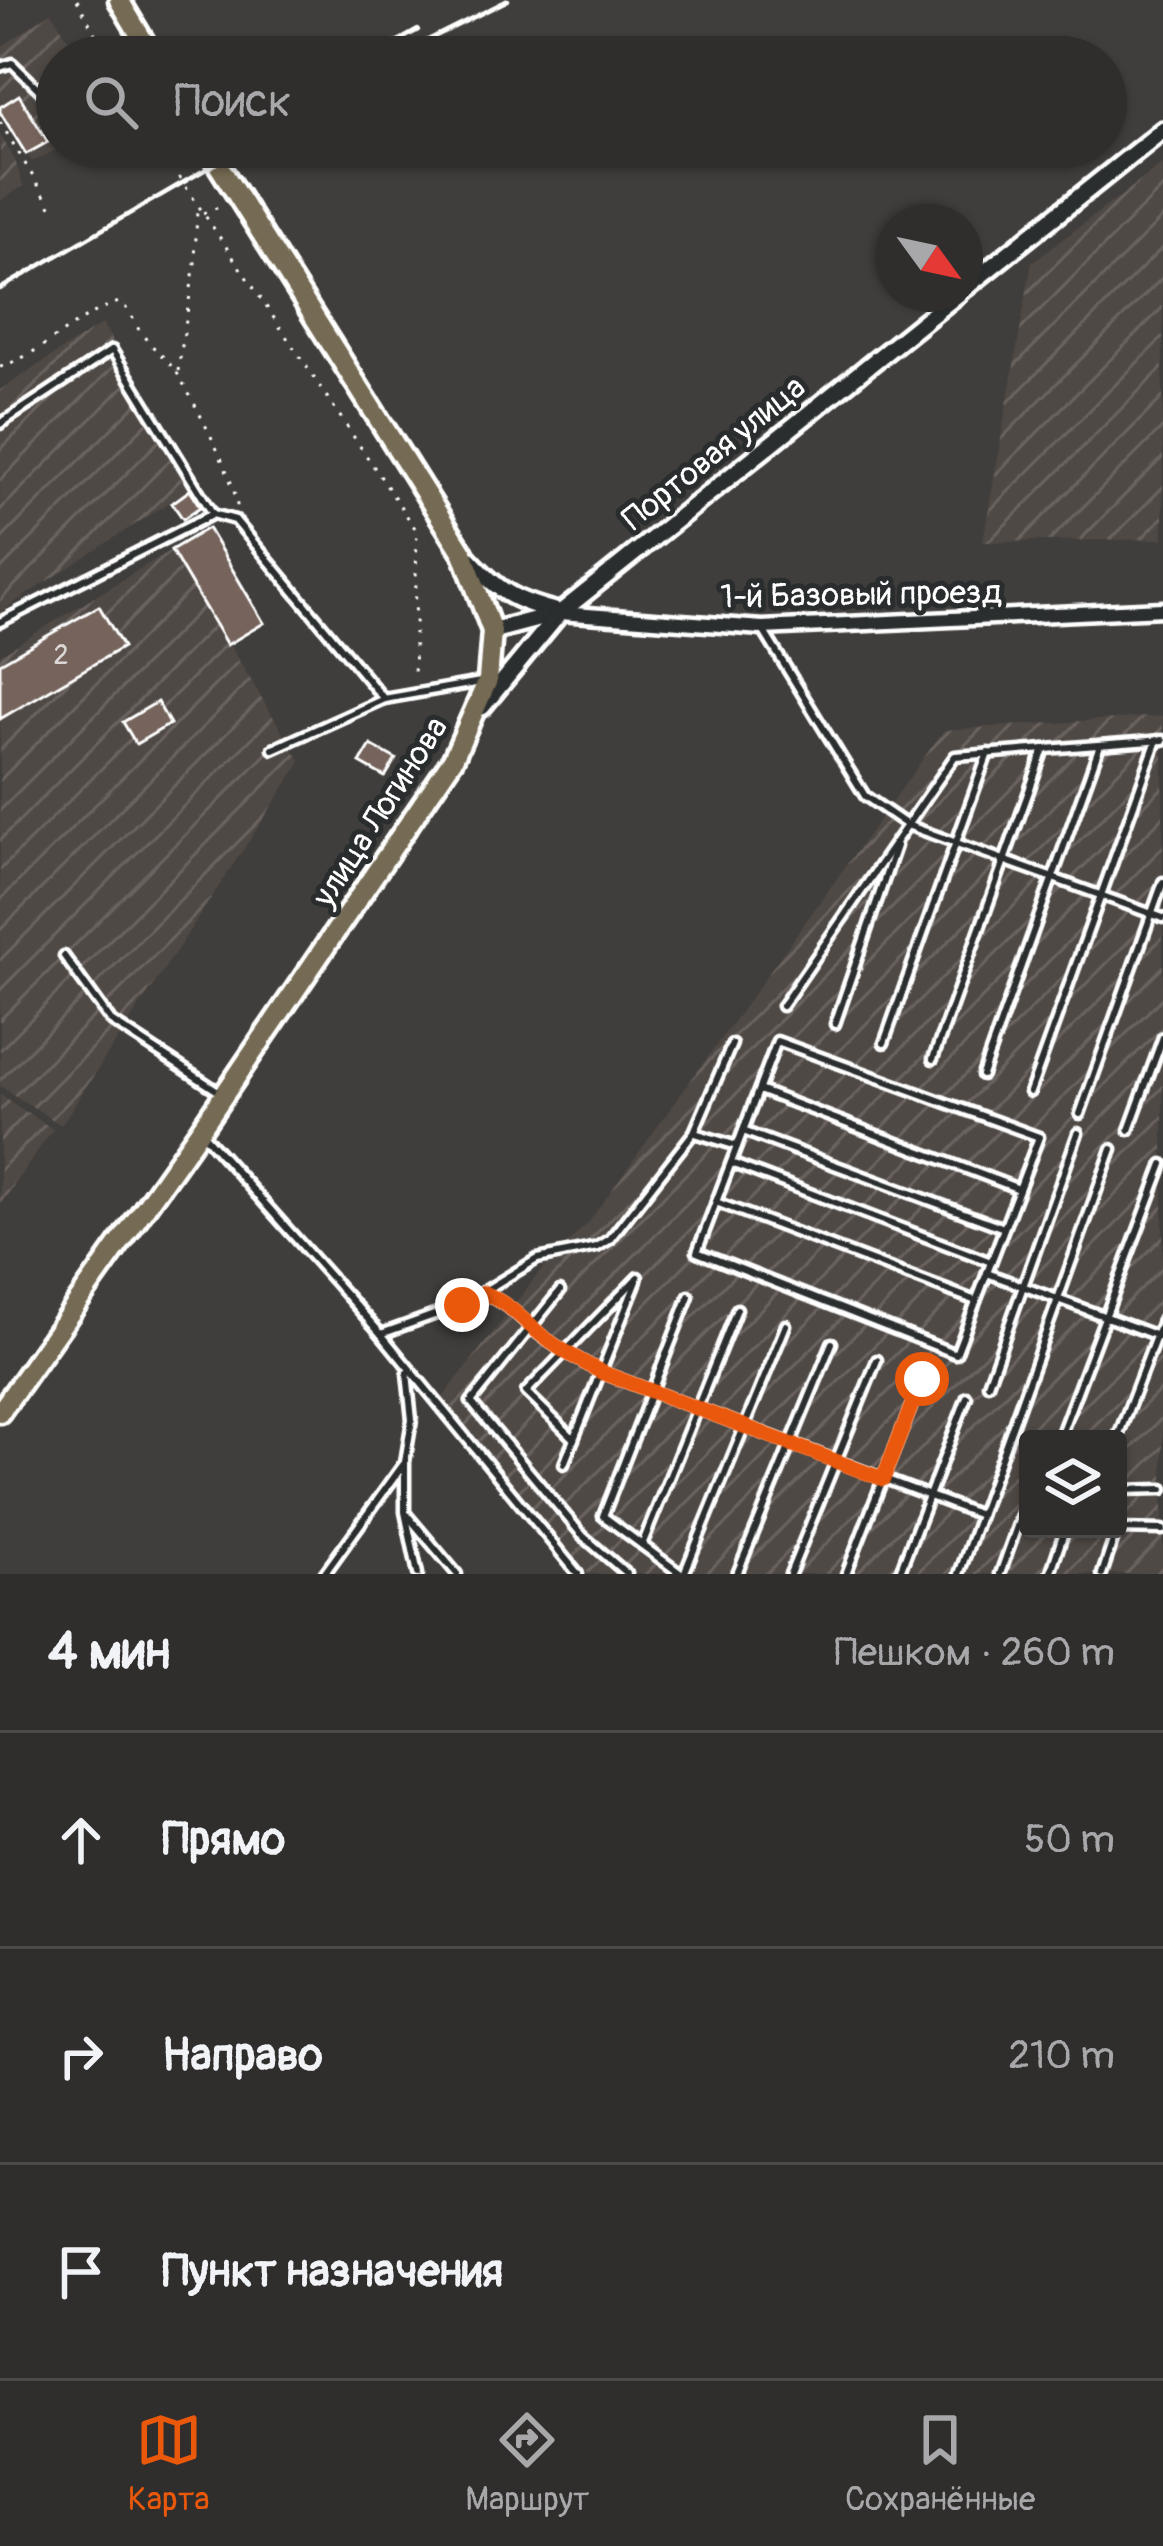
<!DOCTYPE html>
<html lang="ru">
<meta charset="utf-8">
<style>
body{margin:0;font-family:Pangolin,sans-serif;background:#383635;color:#f1f3f6}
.controls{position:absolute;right:36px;bottom:36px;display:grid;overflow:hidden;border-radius:12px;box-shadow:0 3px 9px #0004}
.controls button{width:108px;height:108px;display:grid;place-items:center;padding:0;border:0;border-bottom:3px solid #4b4a49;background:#302e2d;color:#f1f3f6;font:60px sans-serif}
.compass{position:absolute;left:875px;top:204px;width:108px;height:108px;border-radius:50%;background:#302e2d;box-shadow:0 3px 9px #0004;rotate:123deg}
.stop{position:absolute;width:36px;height:36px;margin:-27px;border:9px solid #ea580c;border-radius:50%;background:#fff}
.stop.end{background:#ea580c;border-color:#fff;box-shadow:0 3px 12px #0008}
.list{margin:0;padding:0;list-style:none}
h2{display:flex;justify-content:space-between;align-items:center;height:156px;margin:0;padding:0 48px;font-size:51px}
h2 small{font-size:39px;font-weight:400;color:#a8a8aa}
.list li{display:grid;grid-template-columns:78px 1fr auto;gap:36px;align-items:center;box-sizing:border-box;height:216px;padding:0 48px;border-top:3px solid #4b4a49}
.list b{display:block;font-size:45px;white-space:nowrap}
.list em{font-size:39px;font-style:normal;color:#a8a8aa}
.icon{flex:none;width:66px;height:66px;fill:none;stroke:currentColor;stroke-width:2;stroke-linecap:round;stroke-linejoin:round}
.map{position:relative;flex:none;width:1163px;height:1574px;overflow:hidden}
.search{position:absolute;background:#302e2d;box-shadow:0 3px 9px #0004;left:36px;right:36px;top:36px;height:132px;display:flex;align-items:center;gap:30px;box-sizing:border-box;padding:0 42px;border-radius:66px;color:#a8a8aa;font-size:45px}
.sheet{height:804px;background:#302e2d}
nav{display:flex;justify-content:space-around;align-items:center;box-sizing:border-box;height:168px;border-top:3px solid #4b4a49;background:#302e2d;font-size:33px;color:#a8a8aa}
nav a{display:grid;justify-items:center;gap:6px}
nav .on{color:#ea580c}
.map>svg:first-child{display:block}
</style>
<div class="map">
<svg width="1163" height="1574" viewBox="0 0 1163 1574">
<defs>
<pattern id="industrial-furrows" width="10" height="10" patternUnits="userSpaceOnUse" patternTransform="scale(3)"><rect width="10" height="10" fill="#504945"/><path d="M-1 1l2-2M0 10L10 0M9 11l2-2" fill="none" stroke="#6a6461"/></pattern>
</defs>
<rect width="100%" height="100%" fill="#403e3c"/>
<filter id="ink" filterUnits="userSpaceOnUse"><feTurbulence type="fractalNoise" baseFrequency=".00833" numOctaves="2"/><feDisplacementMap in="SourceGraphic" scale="24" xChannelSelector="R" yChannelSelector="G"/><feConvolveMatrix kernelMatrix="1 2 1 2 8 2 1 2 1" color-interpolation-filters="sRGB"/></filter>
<g filter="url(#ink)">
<!-- industrial -->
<g fill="url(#industrial-furrows)" fill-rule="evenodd">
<polygon points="51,12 80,57 57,57 57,147 62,147 32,162 0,112 0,48"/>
<polygon points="0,135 15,160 23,186 0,201"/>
<polygon points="1163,164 1163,539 983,542 1032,262"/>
<polygon points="102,324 202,481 0,612 0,390"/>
<polygon points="171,550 301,762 61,1125 0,1086 0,655"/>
<path d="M1163,716V1574H588L441,1400L538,1274L588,1223L944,730ZM1028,1439H1118V1529H1028Z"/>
<polygon points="0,1095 53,1129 0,1205"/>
</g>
<!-- building -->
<g fill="#74645b" stroke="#fff" stroke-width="3">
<polygon points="19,95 48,142 26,154 0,112 0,107"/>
<polygon points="190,490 200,507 183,519 172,503"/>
<polygon points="208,528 264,623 227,645 171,550"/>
<polygon points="99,606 123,647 0,719 0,663"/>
<polygon points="157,702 170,724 136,744 123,722"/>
<polygon points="371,745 396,759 385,777 360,763"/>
</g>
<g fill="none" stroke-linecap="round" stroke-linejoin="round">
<!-- service casing -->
<g stroke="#fff" stroke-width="15">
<g id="service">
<polyline points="0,67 12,63 57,107"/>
<polyline points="0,424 112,350 213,514 235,520 384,699 273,749"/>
<polyline points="0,622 213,514"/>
<polyline points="763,630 865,796 907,825 1163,918"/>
<polyline points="384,699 481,682"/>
<polyline points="64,956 111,1021 221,1093"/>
<polyline points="782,1006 955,756 1163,740"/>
<polyline points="835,1024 896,846"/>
<polygon points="777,1041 1039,1137 956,1354 697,1252"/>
<polyline points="884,1043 988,753"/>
<polyline points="933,1059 1044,749"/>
<polyline points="982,1075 1100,745"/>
<polyline points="759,1090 1019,1189"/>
<polyline points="1030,1092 1157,740"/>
<polyline points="1080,1114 1163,882"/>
<polyline points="1129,1130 1163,1037"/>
<polyline points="743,1131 1004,1228"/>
<polyline points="695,1133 737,1146"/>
<polyline points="203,1134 381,1334 578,1574"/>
<polyline points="731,1163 991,1262"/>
<polyline points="716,1202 976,1301"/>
<polyline points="987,1273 1163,1338"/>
<polyline points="560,1291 471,1402 583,1536 627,1574"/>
<path d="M484,1293C507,1304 514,1311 532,1328C553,1346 577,1359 601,1372L980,1515"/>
<polyline points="381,1334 462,1305 537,1259 597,1247 610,1239 694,1132 732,1044"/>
<polyline points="407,1373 412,1420 405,1462 405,1512 418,1574"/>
<polyline points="988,1384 1078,1133"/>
<polyline points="574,1439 526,1392 638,1277"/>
<polyline points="1059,1439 1163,1164"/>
<polyline points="1117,1439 1163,1318"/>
<polyline points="564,1464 637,1281"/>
<polyline points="1118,1490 1163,1489"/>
<polyline points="407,1515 457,1574"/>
<polyline points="642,1545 737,1309"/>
<polyline points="324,1574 403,1465"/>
<polyline points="681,1574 603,1516 689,1296"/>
<polyline points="684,1574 786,1325"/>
<polyline points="737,1574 832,1343"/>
<polyline points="790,1574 877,1360"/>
<polyline points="846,1574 922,1379"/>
<polyline points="899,1574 967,1397"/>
<polyline points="959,1574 1112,1149"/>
<polyline points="1000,1574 1028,1496"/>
<polyline points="1050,1574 1065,1529"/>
<polyline points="1102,1574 1117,1529 1163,1530"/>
</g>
</g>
<!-- minor casing -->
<g stroke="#fff" stroke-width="21">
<polyline id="minor" points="560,613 762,628 1163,609"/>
</g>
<!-- tertiary casing -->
<g stroke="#fff" stroke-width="24">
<g id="tertiary">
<polyline points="965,288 1163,130"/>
<path d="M468,558C498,591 514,601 558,612"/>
<polyline points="492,631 560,613 958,294"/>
<polyline points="482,707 558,615"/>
</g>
</g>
<!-- primary casing -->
<g stroke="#fff" stroke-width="27">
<g id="primary">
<polyline points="119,0 153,57"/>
<polyline points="0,1412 200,1130 453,759 488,680 492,631 463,553 207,147"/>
</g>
</g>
<!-- path -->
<g stroke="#fff" stroke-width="3" stroke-dasharray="3 9" stroke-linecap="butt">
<polyline points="77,0 108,57"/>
<polyline points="0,122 55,213"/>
<polyline points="159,147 417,531 414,680"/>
<polyline points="203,213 222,206"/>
<path d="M0,367C44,353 75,316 119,302C131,310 133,321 141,333C152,348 169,360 179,376C193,400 237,482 237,507"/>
<polyline points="178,371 195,263 197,208"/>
</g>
<!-- service -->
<use href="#service" stroke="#2a2d2e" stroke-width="6"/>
<!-- minor -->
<use href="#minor" stroke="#2a2d2e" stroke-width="12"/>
<!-- tertiary -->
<use href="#tertiary" stroke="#2a2d2e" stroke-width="15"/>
<!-- primary -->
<use href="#primary" stroke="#746b52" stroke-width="18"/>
<!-- rail -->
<g stroke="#fff" stroke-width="4.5">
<polyline points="404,52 508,0"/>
<polyline points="370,57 418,30"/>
<polyline points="0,289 244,147"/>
</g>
</g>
</g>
<g fill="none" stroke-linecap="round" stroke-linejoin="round" filter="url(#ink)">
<!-- route -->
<path stroke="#ea580c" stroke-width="15" d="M462,1305L484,1293C508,1304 514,1311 533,1328C553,1346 577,1359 601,1372L883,1479L922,1379"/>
</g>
<g text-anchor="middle" stroke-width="10" stroke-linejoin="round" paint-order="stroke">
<!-- number labels -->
<g font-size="27" fill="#dcd8d6">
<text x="61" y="664">2</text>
</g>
<!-- street labels -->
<g font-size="33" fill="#fff" stroke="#2a2d2e">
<text transform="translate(713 452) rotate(-39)" y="12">Портовая улица</text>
<text transform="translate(861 593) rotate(-1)" y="12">1-й Базовый проезд</text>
<text transform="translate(379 811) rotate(-57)" y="12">улица Логинова</text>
</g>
</g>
</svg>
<div class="controls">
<button><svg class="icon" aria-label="layers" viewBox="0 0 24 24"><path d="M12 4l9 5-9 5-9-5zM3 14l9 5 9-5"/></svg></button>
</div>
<svg class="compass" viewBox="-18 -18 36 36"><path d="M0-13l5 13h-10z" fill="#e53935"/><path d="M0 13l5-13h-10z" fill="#a8a8aa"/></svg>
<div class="stop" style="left:922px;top:1379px"></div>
<div class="stop end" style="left:462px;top:1305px"></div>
<div class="search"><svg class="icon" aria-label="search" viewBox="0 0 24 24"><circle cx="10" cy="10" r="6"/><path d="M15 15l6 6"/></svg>Поиск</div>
</div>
<section class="sheet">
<h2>4 мин<small>Пешком · 260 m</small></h2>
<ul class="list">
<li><svg class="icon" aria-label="ahead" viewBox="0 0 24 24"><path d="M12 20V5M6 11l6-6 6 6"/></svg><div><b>Прямо</b></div><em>50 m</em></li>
<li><svg class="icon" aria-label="right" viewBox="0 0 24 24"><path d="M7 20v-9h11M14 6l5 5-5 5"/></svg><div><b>Направо</b></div><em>210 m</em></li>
<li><svg class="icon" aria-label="arrive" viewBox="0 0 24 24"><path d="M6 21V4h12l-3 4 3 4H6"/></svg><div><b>Пункт назначения</b></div></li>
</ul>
</section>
<nav>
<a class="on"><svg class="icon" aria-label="map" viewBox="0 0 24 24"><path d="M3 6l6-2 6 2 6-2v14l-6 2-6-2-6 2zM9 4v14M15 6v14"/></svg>Карта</a>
<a><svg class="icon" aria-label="directions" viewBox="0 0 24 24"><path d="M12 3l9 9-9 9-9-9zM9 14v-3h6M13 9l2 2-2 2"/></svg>Маршрут</a>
<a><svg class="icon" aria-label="saved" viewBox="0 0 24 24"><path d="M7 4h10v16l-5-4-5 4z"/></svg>Сохранённые</a>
</nav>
